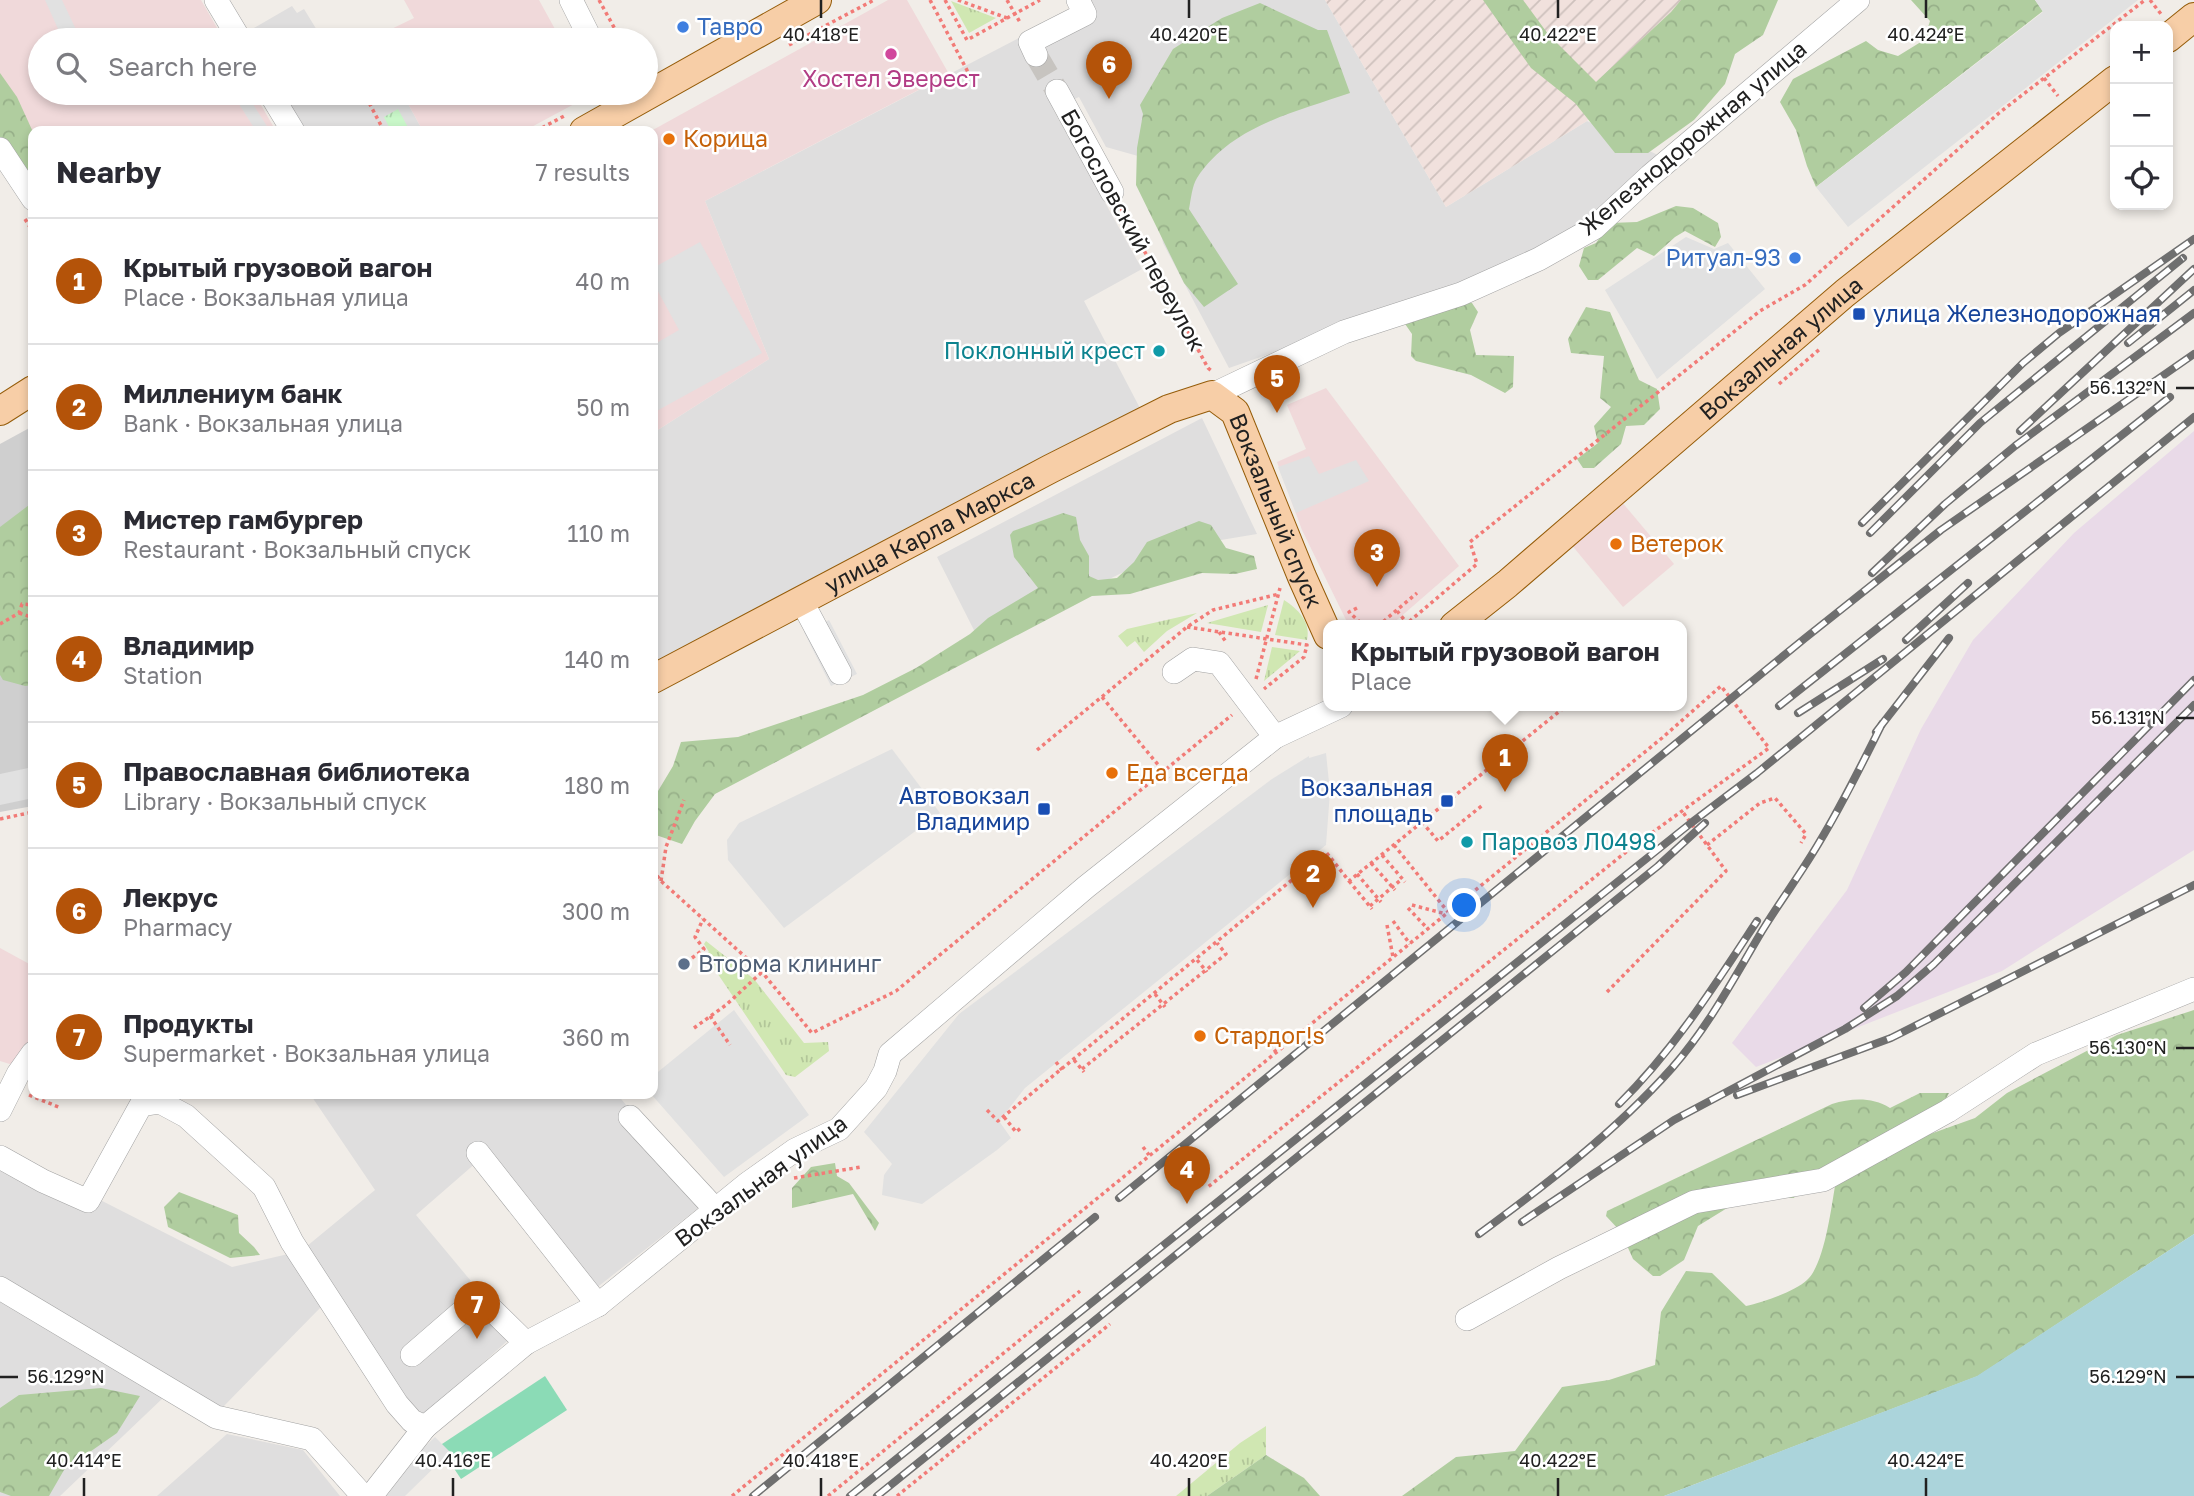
<!DOCTYPE html>
<meta charset="utf-8">
<style>
body{margin:0;font-family:"Golos Text",sans-serif;background:#f7f7f7;color:#2b2b33}
.controls{position:absolute;right:21px;top:21px;display:grid;overflow:hidden;border-radius:14px;box-shadow:0 4px 10px #0003}
.controls button{width:63px;height:63px;display:grid;place-items:center;padding:0;border:0;border-bottom:2px solid #e1e1e2;background:#fff;color:#2b2b33;font:35px sans-serif}
.you{position:absolute;left:1465px;top:906px;width:24px;height:24px;margin:-18px;border:5px solid #fff;border-radius:50%;background:#1a73e8;box-shadow:0 0 0 10px #1a73e833}
.badge{display:grid;place-items:center;width:46px;height:46px;border-radius:50%;background:#b45309;color:#fff;font-size:23px;font-weight:700}
.pin{position:absolute;translate:-50% -58px;filter:drop-shadow(0 2px 4px #0008)}
.pin::after{content:'';position:absolute;top:37px;width:24px;height:21px;background:inherit;clip-path:polygon(0 0,100% 0,50% 100%)}
.popup{position:absolute;left:1323px;top:620px;width:364px;height:91px;box-sizing:border-box;display:grid;place-content:center;border-radius:14px;background:#fff;filter:drop-shadow(0 2px 5px #0005);font-size:23px;white-space:nowrap;color:#7c7c81}
.popup b{font-size:26px;color:#2b2b33}
.popup::after{content:'';position:absolute;left:50%;top:100%;margin-left:-14px;border:14px solid transparent;border-top-color:#fff}
.list{margin:0;padding:0;list-style:none}
h2{display:flex;justify-content:space-between;align-items:center;height:91px;margin:0;padding:0 28px;font-size:30px}
h2 small{font-size:23px;font-weight:400;color:#7c7c81}
.list li{display:grid;grid-template-columns:46px 1fr auto;gap:21px;align-items:center;box-sizing:border-box;height:126px;padding:0 28px;border-top:2px solid #e1e1e2}
.list b{display:block;font-size:26px;white-space:nowrap}
.list p{margin:0;font-size:23px;white-space:nowrap;color:#7c7c81}
.list em{font-size:23px;font-style:normal;color:#7c7c81}
.icon{flex:none;width:38px;height:38px;fill:none;stroke:currentColor;stroke-width:2;stroke-linecap:round;stroke-linejoin:round}
.map{position:relative;flex:none;width:2194px;height:1496px;overflow:hidden}
.search{position:absolute;background:#fff;box-shadow:0 4px 10px #0003;left:28px;top:28px;width:630px;height:77px;display:flex;align-items:center;gap:18px;box-sizing:border-box;padding:0 24px;border-radius:38px;color:#7c7c81;font-size:26px}
.panel{position:absolute;background:#fff;box-shadow:0 4px 10px #0003;left:28px;top:126px;width:630px;height:973px;border-radius:14px}
.map>svg:first-child{display:block}
</style>
<div class="map">
<svg width="2194" height="1496" viewBox="0 0 2194 1496">
<defs>
<pattern id="military-furrows" width="10" height="10" patternUnits="userSpaceOnUse" patternTransform="scale(1.75)"><rect width="10" height="10" fill="#f1e1dd"/><path d="M-1 1l2-2M0 10L10 0M9 11l2-2" fill="none" stroke="#cec1bd"/></pattern>
<pattern id="grass-tufts" width="24" height="20" patternUnits="userSpaceOnUse" patternTransform="scale(1.75)"><rect width="24" height="20" fill="#d0e7b2"/><path d="M3 7l-1-3M5 7V3M7 7l1-3M15 17l-1-3M17 17v-4M19 17l1-3" fill="none" stroke="#b2c699"/></pattern>
<pattern id="forest-crowns" width="20" height="18" patternUnits="userSpaceOnUse" patternTransform="scale(1.75)"><rect width="20" height="18" fill="#b0cd9f"/><path d="M2 6a3 3 0 1 1 6 0M12 15a3 3 0 1 1 6 0" fill="none" stroke="#97b089"/></pattern>
<pattern id="park-tufts" width="24" height="20" patternUnits="userSpaceOnUse" patternTransform="scale(1.75)"><rect width="24" height="20" fill="#c9f7c9"/><path d="M3 7l-1-3M5 7V3M7 7l1-3M15 17l-1-3M17 17v-4M19 17l1-3" fill="none" stroke="#acd3ac"/></pattern>
</defs>
<rect width="100%" height="100%" fill="#f1ede8"/>
<!-- residential -->
<g fill="#dfdede">
<polygon points="1092,0 1325,0 1446,207 1587,121 1662,157 1591,222 1468,285 1229,368 1163,243 1145,158 1106,147 1079,97 1053,109 1142,269 1084,301 1142,412 653,673 653,433 769,359 705,201"/>
<polygon points="292,6 297,13 304,9 323,40 252,40 247,32"/>
<polygon points="283,93 402,93 423,131 305,131"/>
<polygon points="1202,418 1257,534 1173,548 980,642 937,557"/>
<polygon points="310,1094 617,1094 706,1202 595,1289 485,1155 416,1215 515,1334 421,1419 322,1306 223,1407 143,1369 0,1282 0,1149 232,1267 301,1251 375,1190"/>
<polygon points="0,1300 165,1396 60,1496 0,1496"/>
<polygon points="227,1434 303,1450 340,1496 157,1496"/>
</g>
<!-- commercial -->
<g fill="#f0d9da">
<polygon points="0,0 201,0 224,40 40,40 40,93 254,93 276,131 33,131 33,160 0,107"/>
<polygon points="404,0 539,0 561,40 377,40 375,37 414,18"/>
<polygon points="888,0 907,0 949,74 705,201 769,359 653,433 651,131"/>
<polygon points="402,93 589,93 591,95 524,131 423,131"/>
<polygon points="1326,388 1459,566 1390,626 1349,626 1302,530 1277,462 1306,449 1287,405"/>
<polygon points="1621,501 1674,564 1623,607 1570,543"/>
<polygon points="0,948 33,966 33,1037 13,1065 0,1061"/>
</g>
<!-- industrial -->
<polygon fill="#e9dae8" points="2194,431 2194,850 2002,971 1756,1067 1732,1043 1847,890 1921,729 1973,640 2074,533"/>
<!-- religious -->
<polygon fill="#cfcfcf" points="33,426 33,806 0,812 0,444"/>
<!-- military -->
<polygon fill="url(#military-furrows)" points="1325,0 1687,0 1587,121 1446,207"/>
<!-- grass -->
<g fill="url(#grass-tufts)">
<polygon points="951,1 996,18 969,33"/>
<path d="M1284,600C1298,609 1311,622 1307,640L1275,635Z"/>
<polygon points="1268,605 1261,632 1207,623"/>
<polygon points="1197,613 1167,631 1144,652 1135,641 1127,647 1118,636 1127,629"/>
<polygon points="1272,647 1300,651 1264,681"/>
<polygon points="706,941 754,979 804,1043 828,1042 829,1051 795,1077 786,1075 705,955 709,952 704,944"/>
<polygon points="1266,1426 1266,1455 1207,1496 1176,1496 1240,1443"/>
</g>
<!-- forest -->
<g fill="url(#forest-crowns)">
<polygon points="1483,0 1523,0 1548,34 1596,82 1671,12 1681,0 1778,0 1763,35 1735,54 1725,84 1694,120 1648,153 1615,153 1575,103 1531,68"/>
<polygon points="1911,0 2035,0 2043,11 1816,187 1807,166 1796,130 1780,102 1793,79 1866,41 1878,50 1898,56 1924,40 1930,21"/>
<path d="M1260,3L1318,30H1327L1350,93C1295,112 1231,126 1197,178C1192,186 1191,199 1189,209L1238,284L1204,307L1184,283L1136,185L1137,148L1143,114L1140,105L1173,49L1222,18Z"/>
<polygon points="0,73 17,97 33,132 33,179 0,138"/>
<polygon points="1676,206 1693,208 1718,223 1721,237 1715,247 1685,231 1675,237 1654,256 1637,248 1598,280 1588,280 1579,266 1584,248 1596,243 1610,223 1637,222"/>
<polygon points="1463,302 1472,303 1478,312 1470,330 1476,355 1514,356 1513,387 1505,393 1471,375 1416,361 1411,356 1412,334 1403,321"/>
<polygon points="1586,307 1610,312 1639,380 1657,389 1660,409 1644,425 1626,426 1621,444 1594,468 1583,468 1577,459 1598,443 1594,426 1611,407 1600,398 1604,356 1571,353 1568,339"/>
<polygon points="33,502 33,685 25,686 3,680 0,675 0,527"/>
<polygon points="1063,513 1076,517 1080,540 1089,556 1089,576 1098,580 1117,578 1134,562 1147,542 1199,521 1211,525 1226,548 1254,556 1257,569 1235,574 1202,573 1130,594 1092,596 715,794 695,821 682,844 653,834 655,796 673,766 681,742 738,737 863,695 916,668 970,634 988,618 1038,588 1014,557 1010,535 1013,531"/>
<path d="M2194,1010V1234L1978,1376L1664,1496H1402L1456,1457L1515,1451L1562,1387L1609,1380L1655,1365L1661,1312L1686,1271L1712,1273L1746,1306C1763,1302 1794,1292 1807,1280C1824,1265 1831,1210 1835,1186L1905,1143L1975,1118L2007,1093L2117,1035Z"/>
<path d="M1920,1093H1949L1936,1119L1831,1169L1810,1173L1794,1198L1745,1197L1698,1226L1684,1260L1660,1276H1653L1633,1259L1621,1232L1606,1216L1607,1211L1832,1104C1852,1098 1872,1097 1890,1108Z"/>
<polygon points="835,1163 837,1176 849,1183 879,1223 875,1231 853,1194 792,1208 792,1188 811,1167"/>
<polygon points="179,1192 238,1215 239,1233 254,1247 260,1255 230,1258 168,1227 164,1207"/>
<polygon points="101,1388 140,1396 117,1433 64,1470 49,1496 11,1496 0,1492 0,1408 19,1395"/>
<polygon points="1266,1455 1304,1478 1320,1496 1207,1496"/>
</g>
<!-- park -->
<polygon fill="url(#park-tufts)" points="398,109 410,131 391,131 384,117"/>
<!-- pitch -->
<polygon fill="#8bdbb6" points="545,1376 567,1410 461,1479 439,1446"/>
<!-- parking -->
<g fill="#e1e1e1">
<polygon points="45,0 62,0 81,40 63,40"/>
<polygon points="2035,0 2138,0 1848,227 1816,187 2043,12"/>
<polygon points="232,93 246,93 270,131 256,131"/>
<polygon points="1686,237 1714,249 1728,243 1765,289 1657,379 1605,290"/>
<polygon points="700,242 762,353 653,413 653,345 679,330 653,282 653,268"/>
<polygon points="1309,456 1319,474 1356,460 1369,481 1296,513 1278,467"/>
<polygon points="829,620 857,674 831,686 804,632"/>
<polygon points="892,749 940,813 784,928 728,860 727,840 739,823"/>
<polygon points="1326,753 1330,792 1326,845 1025,1088 999,1121 1011,1138 997,1150 922,1204 882,1195 884,1175 892,1164 864,1132 959,1014 1272,779 1309,756 1309,758"/>
<polygon points="33,767 33,798 0,805 0,774"/>
<polygon points="734,1010 809,1115 724,1177 651,1094 653,1094 653,1076"/>
<polygon points="435,1437 450,1452 405,1496 374,1496"/>
</g>
<!-- water -->
<polygon fill="#abd4db" points="2194,1234 2194,1496 1664,1496 1977,1376"/>
<g fill="none" stroke-linecap="round" stroke-linejoin="round">
<!-- minor-tunnel -->
<polyline stroke="#c7c4c0" stroke-width="23" stroke-dasharray="23 11" stroke-linecap="butt" points="1036,55 1057,91"/>
<!-- minor casing -->
<g stroke="#a2a2a2" stroke-width="24">
<g id="minor">
<polyline points="216,0 240,40"/>
<polyline points="571,0 591,40"/>
<polyline points="1036,55 1030,42 1085,14 1078,0"/>
<polyline points="1057,91 1112,192"/>
<polyline points="270,93 293,131"/>
<polyline points="0,149 33,199"/>
<polyline points="1212,395 1344,332 1461,294 1539,259 1594,228 1650,176 1858,0"/>
<polyline points="801,600 840,673"/>
<polyline points="1174,672 1193,659 1219,663 1275,737"/>
<polyline points="0,1110 18,1074 33,1053"/>
<polyline points="630,1117 715,1209"/>
<polyline points="478,1153 598,1305"/>
<polyline points="0,1157 43,1181 88,1201 141,1105 160,1102 186,1116 264,1187 292,1242 397,1404 412,1421 425,1427"/>
<polyline points="0,1288 216,1417 312,1439 363,1496"/>
<polyline points="1467,1319 1559,1268 1694,1202 1823,1180 1948,1111 2036,1054 2194,989"/>
<polyline points="412,1355 479,1297 526,1343"/>
<polyline points="371,1496 425,1427 526,1343 598,1305 747,1184 795,1150 839,1129 876,1088 885,1071 890,1054 1086,887 1275,737 1341,706"/>
</g>
</g>
<!-- major casing -->
<g stroke="#955c09" stroke-width="30">
<g id="major">
<polyline points="2168,38 2194,17"/>
<polyline points="584,131 817,0"/>
<polyline points="0,411 33,390"/>
<path id="s1" d="M1454,626L1507,584L1845,293L2115,80"/>
<path id="s2" d="M653,679L1050,469L1169,409L1212,395L1235,412L1302,577L1328,635"/>
</g>
</g>
<!-- path -->
<g stroke="#f27b77" stroke-width="3.5" stroke-dasharray="3.5 3.5" stroke-linecap="butt">
<polyline points="599,0 621,40"/>
<polyline points="930,0 969,74"/>
<polyline points="945,0 967,40 1040,0"/>
<polyline points="958,0 1007,18"/>
<polyline points="1007,0 1021,24"/>
<polyline points="2150,0 2161,14"/>
<polyline points="789,45 874,0"/>
<polyline points="2044,78 2058,96"/>
<polyline points="366,97 384,131"/>
<polyline points="536,131 566,115"/>
<polyline points="1121,208 1208,368 1213,372"/>
<polyline points="25,219 33,232"/>
<polyline points="1779,384 1821,348"/>
<polyline points="1357,608 1349,612 1364,626"/>
<polyline points="1397,611 1407,623"/>
<polyline points="19,613 28,616 31,606"/>
<polyline points="0,624 19,613 22,604 33,605"/>
<polyline points="1378,626 1417,593"/>
<polyline points="1404,626 1477,564 1470,542 1760,311 1805,285 1999,113 2145,0"/>
<polyline points="1187,627 1307,645 1304,657 1264,689"/>
<polyline points="1219,632 1226,642"/>
<polyline points="1256,679 1280,588"/>
<polyline points="1102,697 1169,778"/>
<polyline points="1037,750 1187,627 1213,610 1279,594"/>
<polyline points="0,819 33,812"/>
<polyline points="1422,822 1438,841 1484,804"/>
<polyline points="1394,845 1448,912"/>
<polyline points="1707,845 1760,803 1775,798 1806,834 1801,843"/>
<polyline points="1382,855 1405,882"/>
<polyline points="1371,863 1395,890"/>
<polyline points="653,870 661,881 762,972 812,1033 896,991 1232,715"/>
<polyline points="1357,874 1381,902"/>
<polyline points="661,881 666,847 684,800"/>
<polyline points="1349,881 1372,909"/>
<polyline points="1412,905 1446,914"/>
<polyline points="1370,906 1402,879"/>
<polyline points="1408,908 1428,929"/>
<polyline points="1393,921 1410,944"/>
<polyline points="1387,925 1393,957"/>
<polyline points="692,958 704,949 695,937 703,919"/>
<polyline points="1197,960 1207,972"/>
<polyline points="1607,992 1726,871 1682,811"/>
<polyline points="1155,994 1165,1007"/>
<polyline points="710,1016 730,1045"/>
<polyline points="694,1028 726,1005 762,972"/>
<polyline points="1270,1044 1276,1052"/>
<polyline points="1074,1060 1084,1072"/>
<polyline points="1056,1062 1062,1070"/>
<polyline points="1082,1069 1226,954 1217,943"/>
<polyline points="29,1095 61,1108"/>
<polyline points="987,1110 998,1121 1326,852 1349,881 1566,706"/>
<polyline points="1004,1117 1016,1132 1022,1127"/>
<polyline points="1143,1147 1149,1155"/>
<polyline points="794,1178 861,1167"/>
<polyline points="732,1496 1662,738 1721,686 1769,748 1631,848 1208,1187"/>
<polyline points="828,1496 1080,1291"/>
<polyline points="897,1496 1110,1324"/>
</g>
<!-- minor -->
<use href="#minor" stroke="#fff" stroke-width="23"/>
<!-- major -->
<use href="#major" stroke="#f7cea7" stroke-width="28"/>
<!-- rail casing -->
<g stroke="#6f6f6f" stroke-width="8">
<g id="rail">
<polyline points="2128,343 2194,290"/>
<polyline points="2020,431 2194,269"/>
<polyline points="1862,523 2023,363 2059,333 2194,239"/>
<polyline points="1870,533 1980,423 2183,258"/>
<polyline points="1872,573 1945,504 2015,446 2194,313"/>
<polyline points="1906,640 1968,583"/>
<polyline points="1779,706 2170,397"/>
<polyline points="1798,713 1883,659"/>
<polyline points="1876,732 1949,638"/>
<polyline points="1864,1008 1906,972 2194,680"/>
<polyline points="1737,1095 1891,1038 2194,885"/>
<path d="M1619,1104C1674,1050 1715,985 1757,921"/>
<polyline points="1119,1198 1804,639 1941,530 2194,354"/>
<polyline points="1522,1222 1674,1120 1845,1029 1897,996 1934,964 2194,705"/>
<path d="M1479,1234C1548,1183 1615,1132 1672,1068C1709,1026 1734,978 1762,931C1781,900 1802,872 1820,841C1843,803 1862,764 1882,724"/>
<polyline points="753,1496 1095,1217"/>
<polyline points="850,1496 1691,823 1757,773 2194,417"/>
<polyline points="877,1496 1658,866 1705,823"/>
</g>
</g>
<!-- rail -->
<use href="#rail" stroke="#fff" stroke-width="5" stroke-dasharray="16" stroke-linecap="butt"/>
</g>
<!-- ticks -->
<path fill="none" stroke="#212121" stroke-width="2.5" d="M821,0V18M1189,0V18M1558,0V18M1926,0V18M2176,388H2194M2176,718H2194M2176,1048H2194M0,1377H18M2176,1377H2194M84,1478V1496M453,1478V1496M821,1478V1496M1189,1478V1496M1558,1478V1496M1926,1478V1496"/>
<!-- markers -->
<g fill="#3f7fe0" stroke="#fff" stroke-width="2.5">
<circle cx="683" cy="27" r="7"/>
<circle cx="1795" cy="258" r="7"/>
</g>
<circle fill="#d1479c" stroke="#fff" stroke-width="2.5" cx="891" cy="54" r="7"/>
<g fill="#e8710a" stroke="#fff" stroke-width="2.5">
<circle cx="669" cy="139" r="7"/>
<circle cx="1616" cy="544" r="7"/>
<circle cx="1112" cy="773" r="7"/>
<circle cx="1200" cy="1036" r="7"/>
</g>
<g fill="#1a4fb4" stroke="#fff" stroke-width="2.5">
<rect x="1852" y="307" width="14" height="14" rx="3.5"/>
<rect x="1440" y="794" width="14" height="14" rx="3.5"/>
<rect x="1037" y="802" width="14" height="14" rx="3.5"/>
</g>
<g fill="#0f9aa8" stroke="#fff" stroke-width="2.5">
<circle cx="1159" cy="351" r="7"/>
<circle cx="1467" cy="842" r="7"/>
</g>
<circle fill="#5c6f8a" stroke="#fff" stroke-width="2.5" cx="684" cy="964" r="7"/>
<g text-anchor="middle" stroke-width="5" stroke-linejoin="round" paint-order="stroke">
<!-- shop labels -->
<g font-size="23" fill="#366cbe" stroke="#fff" text-anchor="start">
<text x="697" y="35">Тавро</text>
<text x="1781" y="266" text-anchor="end">Ритуал-93</text>
</g>
<!-- hotel labels -->
<g font-size="23" fill="#b23c85" stroke="#fff">
<text x="891" y="87">Хостел Эверест</text>
</g>
<!-- street labels -->
<g font-size="23" fill="#212121" stroke="#fff">
<text transform="translate(1693 138) rotate(-40)" y="8">Железнодорожная улица</text>
<text transform="translate(1133 230) rotate(61)" y="8">Богословский переулок</text>
<text dy="8" stroke="none"><textPath href="#s1" startOffset="429">Вокзальная улица</textPath></text>
<text dy="8" stroke="none"><textPath href="#s2" startOffset="763">Вокзальный спуск</textPath></text>
<text dy="8" stroke="none"><textPath href="#s2" startOffset="313">улица Карла Маркса</textPath></text>
<text transform="translate(761 1181) rotate(-36)" y="8">Вокзальная улица</text>
</g>
<!-- food labels -->
<g font-size="23" fill="#c56008" stroke="#fff" text-anchor="start">
<text x="683" y="147">Корица</text>
<text x="1630" y="552">Ветерок</text>
<text x="1126" y="781">Еда всегда</text>
<text x="1214" y="1044">Стардог!s</text>
</g>
<!-- transit labels -->
<g font-size="23" fill="#164399" stroke="#fff" text-anchor="end">
<text x="1873" y="322" text-anchor="start">улица Железнодорожная</text>
<text x="1433" y="796">Вокзальная<tspan x="1433" dy="26">площадь</tspan></text>
<text x="1030" y="804">Автовокзал<tspan x="1030" dy="26">Владимир</tspan></text>
</g>
<!-- culture labels -->
<g font-size="23" fill="#0d838f" stroke="#fff" text-anchor="end">
<text x="1145" y="359">Поклонный крест</text>
<text x="1481" y="850" text-anchor="start">Паровоз Л0498</text>
</g>
<!-- service labels -->
<g font-size="23" fill="#4e5e75" stroke="#fff" text-anchor="start">
<text x="698" y="972">Вторма клининг</text>
</g>
</g>
<g font-size="18" text-anchor="middle" fill="#212121" stroke="#fff" stroke-width="5" stroke-linejoin="round" paint-order="stroke">
<text x="821" y="41">40.418°E</text>
<text x="1189" y="41">40.420°E</text>
<text x="1558" y="41">40.422°E</text>
<text x="1926" y="41">40.424°E</text>
<text x="2128" y="394">56.132°N</text>
<text x="2128" y="724">56.131°N</text>
<text x="2128" y="1054">56.130°N</text>
<text x="66" y="1383">56.129°N</text>
<text x="2128" y="1383">56.129°N</text>
<text x="84" y="1467">40.414°E</text>
<text x="453" y="1467">40.416°E</text>
<text x="821" y="1467">40.418°E</text>
<text x="1189" y="1467">40.420°E</text>
<text x="1558" y="1467">40.422°E</text>
<text x="1926" y="1467">40.424°E</text>
</g>
</svg>
<div class="controls">
<button>+</button>
<button>−</button>
<button><svg class="icon" aria-label="locate" viewBox="0 0 24 24"><circle cx="12" cy="12" r="6"/><path d="M12 2v4M12 18v4M2 12h4M18 12h4"/></svg></button>
</div>
<div class="you"></div>
<div class="pin badge" style="left:1505px;top:792px">1</div>
<div class="popup"><b>Крытый грузовой вагон</b>Place</div>
<div class="pin badge" style="left:1313px;top:908px">2</div>
<div class="pin badge" style="left:1377px;top:587px">3</div>
<div class="pin badge" style="left:1187px;top:1204px">4</div>
<div class="pin badge" style="left:1277px;top:413px">5</div>
<div class="pin badge" style="left:1109px;top:99px">6</div>
<div class="pin badge" style="left:477px;top:1339px">7</div>
<div class="search"><svg class="icon" aria-label="search" viewBox="0 0 24 24"><circle cx="10" cy="10" r="6"/><path d="M15 15l6 6"/></svg>Search here</div>
<section class="panel">
<h2>Nearby<small>7 results</small></h2>
<ul class="list">
<li><span class="badge">1</span><div><b>Крытый грузовой вагон</b><p>Place · Вокзальная улица</p></div><em>40 m</em></li>
<li><span class="badge">2</span><div><b>Миллениум банк</b><p>Bank · Вокзальная улица</p></div><em>50 m</em></li>
<li><span class="badge">3</span><div><b>Мистер гамбургер</b><p>Restaurant · Вокзальный спуск</p></div><em>110 m</em></li>
<li><span class="badge">4</span><div><b>Владимир</b><p>Station</p></div><em>140 m</em></li>
<li><span class="badge">5</span><div><b>Православная библиотека</b><p>Library · Вокзальный спуск</p></div><em>180 m</em></li>
<li><span class="badge">6</span><div><b>Лекрус</b><p>Pharmacy</p></div><em>300 m</em></li>
<li><span class="badge">7</span><div><b>Продукты</b><p>Supermarket · Вокзальная улица</p></div><em>360 m</em></li>
</ul>
</section>
</div>
